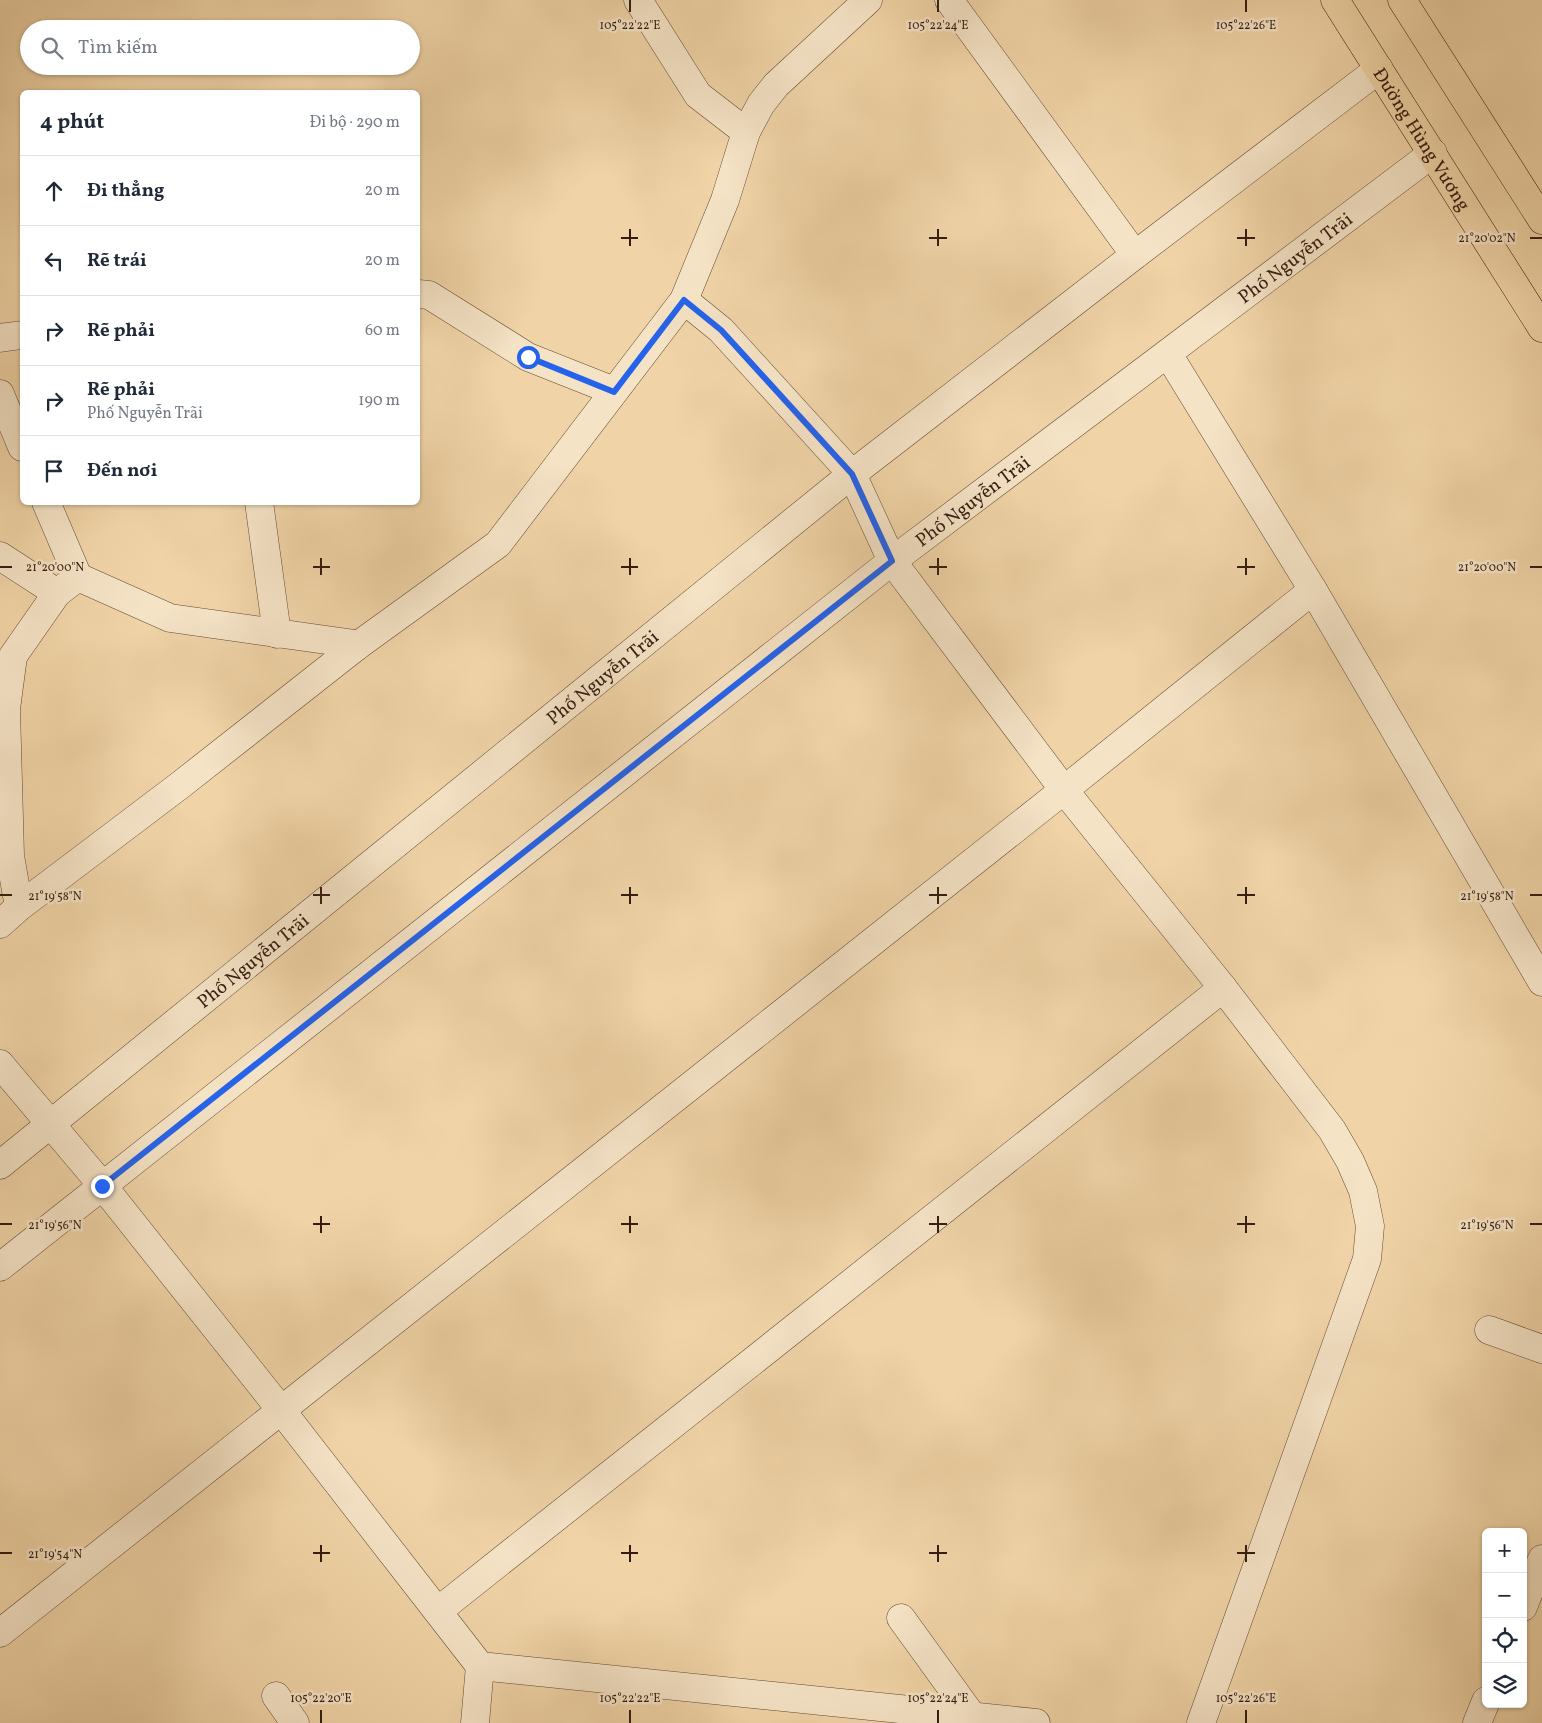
<!DOCTYPE html>
<html lang="vi">
<meta charset="utf-8">
<style>
body{margin:0;font-family:Vollkorn,serif;background:#f6f6f7;color:#1f2937}
.controls{position:absolute;right:15px;bottom:15px;display:grid;overflow:hidden;border-radius:8px;box-shadow:0 1px 4px #0004}
.controls button{width:45px;height:45px;display:grid;place-items:center;padding:0;border:0;border-bottom:1px solid #e0e1e3;background:#fff;color:#1f2937;font:25px sans-serif}
.stop{position:absolute;width:15px;height:15px;margin:-11px;border:4px solid #2563eb;border-radius:50%;background:#fff}
.stop.end{background:#2563eb;border-color:#fff;box-shadow:0 1px 5px #0008}
.list{margin:0;padding:0;list-style:none}
h2{display:flex;justify-content:space-between;align-items:center;height:65px;margin:0;padding:0 20px;font-size:21px}
h2 small{font-size:16px;font-weight:400;color:#747a83}
.list li{display:grid;grid-template-columns:32px 1fr auto;gap:15px;align-items:center;box-sizing:border-box;height:70px;padding:0 20px;border-top:1px solid #e0e1e3}
.list b{display:block;font-size:19px;white-space:nowrap}
.list p{margin:0;font-size:16px;white-space:nowrap;color:#747a83}
.list em{font-size:16px;font-style:normal;color:#747a83}
.icon{flex:none;width:28px;height:28px;fill:none;stroke:currentColor;stroke-width:2;stroke-linecap:round;stroke-linejoin:round}
.map{position:relative;flex:none;width:1542px;height:1723px;overflow:hidden}
.search{position:absolute;background:#fff;box-shadow:0 1px 4px #0004;left:20px;top:20px;width:400px;height:55px;display:flex;align-items:center;gap:12px;box-sizing:border-box;padding:0 18px;border-radius:28px;color:#747a83;font-size:19px}
.panel{position:absolute;background:#fff;box-shadow:0 1px 4px #0004;left:20px;top:90px;width:400px;height:415px;border-radius:8px}
.map>svg:first-child{display:block}
</style>
<div class="map">
<svg width="1542" height="1723" viewBox="0 0 1542 1723">
<rect width="100%" height="100%" fill="#f0d4a7"/>
<filter id="stains"><feTurbulence type="fractalNoise" baseFrequency=".004" numOctaves="4"/><feColorMatrix values="0 0 0 0 .2 0 0 0 0 .09 0 0 0 0 .02 0 0 0 .5 -.17"/></filter>
<radialGradient id="worn" r=".72"><stop offset=".6" stop-color="#630" stop-opacity="0"/><stop offset="1" stop-color="#630" stop-opacity=".3"/></radialGradient>
<g fill="none" stroke-linecap="round" stroke-linejoin="round">
<!-- minor casing -->
<g stroke="#634a35" stroke-width="29">
<g id="minor">
<polyline points="638,0 698,95 746,132"/>
<polyline points="949,0 1135,255"/>
<polyline points="418,294 429,295 528,357 614,391"/>
<polyline points="684,300 721,330 852,474 892,561 1064,790 1223,988 1332,1130 1350,1161 1363,1191 1370,1226 1367,1259 1201,1723"/>
<polyline points="0,338 22,335"/>
<polyline points="1168,354 1313,590 1542,982"/>
<polyline points="0,394 22,447"/>
<polyline points="46,502 78,577 170,618 355,644 357,646"/>
<polyline points="259,502 277,634"/>
<polyline points="0,556 57,593"/>
<polyline points="19,907 10,856 6,709 13,656 57,593 78,577"/>
<polyline points="0,924 19,907 179,786 357,646 498,544 684,300 725,200 746,132 761,104 776,85 868,0"/>
<polyline points="0,1064 102,1185 281,1410 480,1666 1036,1723"/>
<path id="s1" d="M0,1165L852,474L1135,255L1379,69"/>
<path id="s2" d="M0,1267L892,561L1433,153"/>
<polyline points="1489,1330 1542,1349"/>
<polyline points="1523,1607 1542,1559"/>
<polyline points="438,1611 1223,988"/>
<polyline points="901,1618 972,1716"/>
<polyline points="0,1633 1064,790 1313,590"/>
<polyline points="276,1696 295,1723"/>
<polyline points="475,1723 480,1666"/>
<polyline points="1477,1723 1486,1701"/>
</g>
</g>
<!-- highway casing -->
<g stroke="#341c0f" stroke-width="29">
<g id="highway">
<path id="s3" d="M1335,0L1542,328"/>
<polyline points="1402,0 1542,220"/>
</g>
</g>
<!-- minor -->
<use href="#minor" stroke="#f5e3c6" stroke-width="28"/>
<!-- highway -->
<use href="#highway" stroke="#f0d4a7" stroke-width="28"/>
</g>
<g fill="none" stroke-linecap="round" stroke-linejoin="round">
<!-- route -->
<polyline stroke="#2563eb" stroke-width="6" points="102,1186 892,561 852,474 721,330 684,300 614,392 528,357"/>
</g>
<!-- ticks -->
<path fill="none" stroke="#341c0f" stroke-width="2" d="M630,0V12M938,0V12M1246,0V12M630,229V246M938,229V246M1246,229V246M621,238H638M929,238H947M1237,238H1255M1530,238H1542M321,558V575M630,558V575M938,558V575M1246,558V575M0,567H12M313,567H330M621,567H638M929,567H947M1237,567H1255M1530,567H1542M321,887V904M630,887V904M938,887V904M1246,887V904M0,895H12M313,895H330M621,895H638M929,895H947M1237,895H1255M1530,895H1542M321,1216V1233M630,1216V1233M938,1216V1233M1246,1216V1233M0,1224H12M313,1224H330M621,1224H638M929,1224H947M1237,1224H1255M1530,1224H1542M321,1545V1562M630,1545V1562M938,1545V1562M1246,1545V1562M0,1553H12M313,1553H330M621,1553H638M929,1553H947M1237,1553H1255M321,1710V1723M630,1710V1723M938,1710V1723M1246,1710V1723"/>
<g text-anchor="middle" stroke-width="5" stroke-linejoin="round" paint-order="stroke">
<!-- street labels -->
<g font-size="19" fill="#341c0f" stroke="#f5e3c6">
<text dy="7" stroke="none"><textPath href="#s3" startOffset="164">Đường Hùng Vương</textPath></text>
<text dy="7" stroke="none"><textPath href="#s2" startOffset="1642">Phố Nguyễn Trãi</textPath></text>
<text dy="7" stroke="none"><textPath href="#s2" startOffset="1238">Phố Nguyễn Trãi</textPath></text>
<text dy="7" stroke="none"><textPath href="#s1" startOffset="775">Phố Nguyễn Trãi</textPath></text>
<text dy="7" stroke="none"><textPath href="#s1" startOffset="325">Phố Nguyễn Trãi</textPath></text>
</g>
</g>
<g font-size="12" text-anchor="middle" fill="#341c0f" stroke="#f5e3c6" stroke-width="5" stroke-linejoin="round" paint-order="stroke">
<text x="630" y="29">105°22'22"E</text>
<text x="938" y="29">105°22'24"E</text>
<text x="1246" y="29">105°22'26"E</text>
<text x="1487" y="242">21°20'02"N</text>
<text x="55" y="571">21°20'00"N</text>
<text x="1487" y="571">21°20'00"N</text>
<text x="55" y="900">21°19'58"N</text>
<text x="1487" y="900">21°19'58"N</text>
<text x="55" y="1229">21°19'56"N</text>
<text x="1487" y="1229">21°19'56"N</text>
<text x="55" y="1558">21°19'54"N</text>
<text x="321" y="1702">105°22'20"E</text>
<text x="630" y="1702">105°22'22"E</text>
<text x="938" y="1702">105°22'24"E</text>
<text x="1246" y="1702">105°22'26"E</text>
</g>
<rect width="100%" height="100%" filter="url(#stains)"/>
<rect width="100%" height="100%" fill="url(#worn)"/>
</svg>
<div class="controls">
<button>+</button>
<button>−</button>
<button><svg class="icon" aria-label="locate" viewBox="0 0 24 24"><circle cx="12" cy="12" r="6"/><path d="M12 2v4M12 18v4M2 12h4M18 12h4"/></svg></button>
<button><svg class="icon" aria-label="layers" viewBox="0 0 24 24"><path d="M12 4l9 5-9 5-9-5zM3 14l9 5 9-5"/></svg></button>
</div>
<div class="stop" style="left:528px;top:357px"></div>
<div class="stop end" style="left:102px;top:1186px"></div>
<div class="search"><svg class="icon" aria-label="search" viewBox="0 0 24 24"><circle cx="10" cy="10" r="6"/><path d="M15 15l6 6"/></svg>Tìm kiếm</div>
<section class="panel">
<h2>4 phút<small>Đi bộ · 290 m</small></h2>
<ul class="list">
<li><svg class="icon" aria-label="ahead" viewBox="0 0 24 24"><path d="M12 20V5M6 11l6-6 6 6"/></svg><div><b>Đi thẳng</b></div><em>20 m</em></li>
<li><svg class="icon" aria-label="left" viewBox="0 0 24 24"><path d="M17 20v-9H6M10 6l-5 5 5 5"/></svg><div><b>Rẽ trái</b></div><em>20 m</em></li>
<li><svg class="icon" aria-label="right" viewBox="0 0 24 24"><path d="M7 20v-9h11M14 6l5 5-5 5"/></svg><div><b>Rẽ phải</b></div><em>60 m</em></li>
<li><svg class="icon" aria-label="right" viewBox="0 0 24 24"><path d="M7 20v-9h11M14 6l5 5-5 5"/></svg><div><b>Rẽ phải</b><p>Phố Nguyễn Trãi</p></div><em>190 m</em></li>
<li><svg class="icon" aria-label="arrive" viewBox="0 0 24 24"><path d="M6 21V4h12l-3 4 3 4H6"/></svg><div><b>Đến nơi</b></div></li>
</ul>
</section>
</div>
